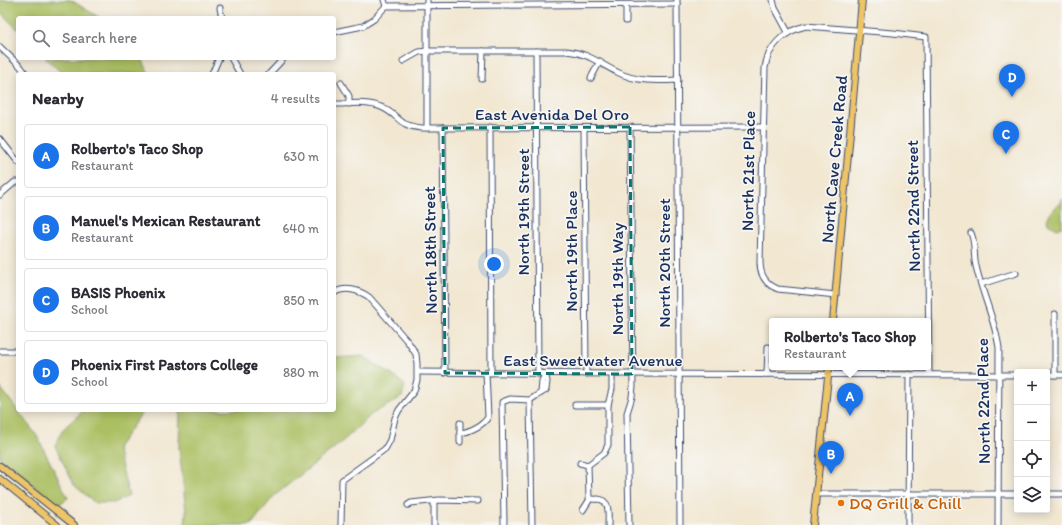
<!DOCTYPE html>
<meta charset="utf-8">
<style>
body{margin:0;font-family:Itim,sans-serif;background:#f2f2f3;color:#2b2b33}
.controls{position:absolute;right:12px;bottom:12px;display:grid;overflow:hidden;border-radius:4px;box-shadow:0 2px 10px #0003}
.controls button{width:36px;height:36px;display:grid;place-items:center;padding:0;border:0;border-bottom:1px solid #e1e1e2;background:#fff;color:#2b2b33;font:20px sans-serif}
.you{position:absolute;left:494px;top:264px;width:14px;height:14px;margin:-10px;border:3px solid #fff;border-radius:50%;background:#1a73e8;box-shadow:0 0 0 6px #1a73e833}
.badge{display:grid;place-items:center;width:26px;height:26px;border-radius:50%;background:#1a73e8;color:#fff;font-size:13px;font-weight:700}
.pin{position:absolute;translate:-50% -33px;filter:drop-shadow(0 1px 2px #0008)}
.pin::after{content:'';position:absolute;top:21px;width:14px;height:12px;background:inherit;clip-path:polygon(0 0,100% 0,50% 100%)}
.popup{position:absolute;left:769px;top:318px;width:162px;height:52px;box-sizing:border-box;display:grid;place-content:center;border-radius:4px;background:#fff;filter:drop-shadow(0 1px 3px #0005);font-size:13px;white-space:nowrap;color:#7c7c81}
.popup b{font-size:15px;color:#2b2b33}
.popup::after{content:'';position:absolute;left:50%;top:100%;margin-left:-8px;border:8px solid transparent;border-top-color:#fff}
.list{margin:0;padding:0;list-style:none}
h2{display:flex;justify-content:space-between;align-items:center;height:52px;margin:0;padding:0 16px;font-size:17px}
h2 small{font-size:13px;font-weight:400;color:#7c7c81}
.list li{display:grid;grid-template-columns:26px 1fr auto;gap:12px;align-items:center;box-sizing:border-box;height:64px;margin:0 8px 8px;padding:0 8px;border:1px solid #e1e1e2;border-radius:4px}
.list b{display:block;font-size:15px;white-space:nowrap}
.list p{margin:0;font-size:13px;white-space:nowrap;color:#7c7c81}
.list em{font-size:13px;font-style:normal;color:#7c7c81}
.icon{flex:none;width:22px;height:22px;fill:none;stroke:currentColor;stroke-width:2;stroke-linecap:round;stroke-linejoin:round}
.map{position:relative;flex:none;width:1062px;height:525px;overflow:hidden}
.search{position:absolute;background:#fff;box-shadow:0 2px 10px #0003;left:16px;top:16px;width:320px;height:44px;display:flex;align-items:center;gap:10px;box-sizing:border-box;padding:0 14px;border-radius:4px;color:#7c7c81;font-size:15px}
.panel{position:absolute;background:#fff;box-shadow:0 2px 10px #0003;left:16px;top:72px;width:320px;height:340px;border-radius:4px}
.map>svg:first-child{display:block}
</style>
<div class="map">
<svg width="1062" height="525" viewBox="0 0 1062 525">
<rect width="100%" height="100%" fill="#f6f6f2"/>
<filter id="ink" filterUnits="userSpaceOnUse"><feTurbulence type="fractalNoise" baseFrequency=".025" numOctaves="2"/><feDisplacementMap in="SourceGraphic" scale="8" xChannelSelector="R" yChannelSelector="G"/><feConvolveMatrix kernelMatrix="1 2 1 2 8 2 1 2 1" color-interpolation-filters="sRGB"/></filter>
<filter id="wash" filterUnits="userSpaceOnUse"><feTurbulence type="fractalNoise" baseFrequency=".012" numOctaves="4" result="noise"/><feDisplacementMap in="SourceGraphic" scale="16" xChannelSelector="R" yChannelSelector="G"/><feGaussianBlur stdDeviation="0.9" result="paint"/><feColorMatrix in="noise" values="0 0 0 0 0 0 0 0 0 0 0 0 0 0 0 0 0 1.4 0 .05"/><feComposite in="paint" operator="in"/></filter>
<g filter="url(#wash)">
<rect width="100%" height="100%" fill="#f2e7d1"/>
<!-- green -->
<g fill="#acc064" stroke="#647861">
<polygon points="0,0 71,0 100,18 18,18 18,30 0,12"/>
<polygon points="45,58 142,58 149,74 63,74"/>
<polygon points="1062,199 1062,227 1057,229 1048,223 1047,220 1051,211 1061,203"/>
<polygon points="363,356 391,374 405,385 402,397 372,414 343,441 274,496 251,525 185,525 186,511 179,448 180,410 334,410 334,358"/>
<polygon points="0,387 37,436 68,498 58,505 0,459"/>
<polygon points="84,410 144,410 117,448 129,496 114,503 95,503 74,485 55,446 63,429"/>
</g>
</g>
<g filter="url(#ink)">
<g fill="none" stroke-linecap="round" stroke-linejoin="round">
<!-- minor casing -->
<g stroke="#3b4b6f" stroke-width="7">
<g id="minor">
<polyline points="384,0 386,6"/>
<polyline points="427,0 427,128"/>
<polyline points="677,0 680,525"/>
<polyline points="773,0 775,8 788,32"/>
<polyline points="386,6 677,4"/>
<polyline points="220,8 222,18"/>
<polyline points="626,21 626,5"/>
<polyline points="334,32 363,26 374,19 386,6"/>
<polyline points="0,47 21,67 26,74"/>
<polyline points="536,51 538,374"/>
<polyline points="231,58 240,74"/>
<path d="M403,61L419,52L427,51H566C589,53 598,63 617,72C636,82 657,81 678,80"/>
<polyline points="212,74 219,58"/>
<polyline points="269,74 284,58"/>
<polyline points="591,78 600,61"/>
<polyline points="482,79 483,51"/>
<polyline points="341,83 349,96 349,104"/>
<path d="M334,104C349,104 367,101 381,107C400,115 397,126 422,128L763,127"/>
<polyline points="490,127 491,373"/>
<polyline points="443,128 445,373"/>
<polyline points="584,128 586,374"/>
<polyline points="0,139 18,162"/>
<polyline points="0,195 15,182 18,182"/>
<path d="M971,233C976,244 973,255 976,266C982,294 995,320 999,348L998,525"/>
<polyline points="981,284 1016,273"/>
<path d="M334,293C345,286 359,290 369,297L408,342L416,354L417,364V380L414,391L399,410L395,418L390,440L385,449L342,480L341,525"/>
<path d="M836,295L778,289C765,284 760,275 760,262L765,68C768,46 784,31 806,26L893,33L926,37L929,374"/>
<polyline points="1055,314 1055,375"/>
<polyline points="0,351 18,351"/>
<polyline points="418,372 612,374 1017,375"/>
<polyline points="767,374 768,347"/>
<polyline points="1047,375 1062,375"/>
<polyline points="541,393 542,381 545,374"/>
<polyline points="575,405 608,405"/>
<polyline points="460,423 460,442"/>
<path d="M460,433C469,432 484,425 488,417L486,373"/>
<polyline points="580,463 588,465"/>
<polyline points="816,494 1017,494"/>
<polyline points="1047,494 1062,494"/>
<polyline points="434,502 434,525"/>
<polyline points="408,505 411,503 439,500 478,501"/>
<polyline points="583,510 590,499"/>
<polyline points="504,525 502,402 510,399 530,400"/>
<polyline points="532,525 530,400 536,396 546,390 547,381 545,374"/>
<path d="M608,525C608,516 611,500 598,499C594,499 592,500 589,498L588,465L604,453L608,445V405L612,389V374"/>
<polyline points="629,525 627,413 632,397 633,386 630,127"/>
<polyline points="908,525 909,374"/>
</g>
</g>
<!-- major casing -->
<g stroke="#3b4b6f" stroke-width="8">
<g id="major">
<polyline points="833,321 862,0"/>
<polyline points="0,466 74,525"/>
<polyline points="0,479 57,525"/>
<polyline points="813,525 829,367"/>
</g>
</g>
<!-- minor -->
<use href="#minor" stroke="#fff" stroke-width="5"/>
<!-- major -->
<use href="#major" stroke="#eec469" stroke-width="6"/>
</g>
</g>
<!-- marked area -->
<path fill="none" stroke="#0f766e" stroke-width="3" stroke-dasharray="8 5" stroke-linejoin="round" d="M630,127L632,374L445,373L443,128Z"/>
<!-- markers -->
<circle fill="#e8710a" stroke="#f6f6f2" stroke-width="1.5" cx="841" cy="503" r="4"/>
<g text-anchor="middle" stroke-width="3.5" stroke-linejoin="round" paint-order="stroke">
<!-- street labels -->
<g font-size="17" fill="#1b2f5e" stroke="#f6f6f2">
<text x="552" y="120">East Avenida Del Oro</text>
<text transform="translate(834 159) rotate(-85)" y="6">North Cave Creek Road</text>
<text transform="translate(748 171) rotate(-89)" y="6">North 21st Place</text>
<text transform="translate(913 206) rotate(-91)" y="6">North 22nd Street</text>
<text transform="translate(523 212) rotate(-90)" y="6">North 19th Street</text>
<text transform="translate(430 250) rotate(-91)" y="6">North 18th Street</text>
<text transform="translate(571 251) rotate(-90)" y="6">North 19th Place</text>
<text transform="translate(664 263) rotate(-90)" y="6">North 20th Street</text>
<text transform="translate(617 279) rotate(-90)" y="6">North 19th Way</text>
<text x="593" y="366">East Sweetwater Avenue</text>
<text transform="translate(983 401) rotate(-91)" y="6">North 22nd Place</text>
</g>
<!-- food labels -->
<g font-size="17" fill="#c56008" stroke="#f6f6f2" text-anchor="start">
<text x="849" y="509">DQ Grill &amp; Chill</text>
</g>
</g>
</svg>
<div class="controls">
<button>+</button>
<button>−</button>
<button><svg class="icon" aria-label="locate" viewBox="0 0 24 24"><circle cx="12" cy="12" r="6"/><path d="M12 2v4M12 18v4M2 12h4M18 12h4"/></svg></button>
<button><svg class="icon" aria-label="layers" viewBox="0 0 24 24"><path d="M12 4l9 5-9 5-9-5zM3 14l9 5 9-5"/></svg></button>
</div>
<div class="you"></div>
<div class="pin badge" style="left:850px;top:416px">A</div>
<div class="popup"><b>Rolberto's Taco Shop</b>Restaurant</div>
<div class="pin badge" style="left:831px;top:474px">B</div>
<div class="pin badge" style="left:1006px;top:154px">C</div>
<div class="pin badge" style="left:1012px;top:97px">D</div>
<div class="search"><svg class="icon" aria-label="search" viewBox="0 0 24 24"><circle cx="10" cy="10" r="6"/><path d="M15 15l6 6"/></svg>Search here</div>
<section class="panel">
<h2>Nearby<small>4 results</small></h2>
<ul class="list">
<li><span class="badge">A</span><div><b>Rolberto's Taco Shop</b><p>Restaurant</p></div><em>630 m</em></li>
<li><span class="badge">B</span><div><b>Manuel's Mexican Restaurant</b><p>Restaurant</p></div><em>640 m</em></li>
<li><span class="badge">C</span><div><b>BASIS Phoenix</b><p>School</p></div><em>850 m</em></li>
<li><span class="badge">D</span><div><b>Phoenix First Pastors College</b><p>School</p></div><em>880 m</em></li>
</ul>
</section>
</div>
